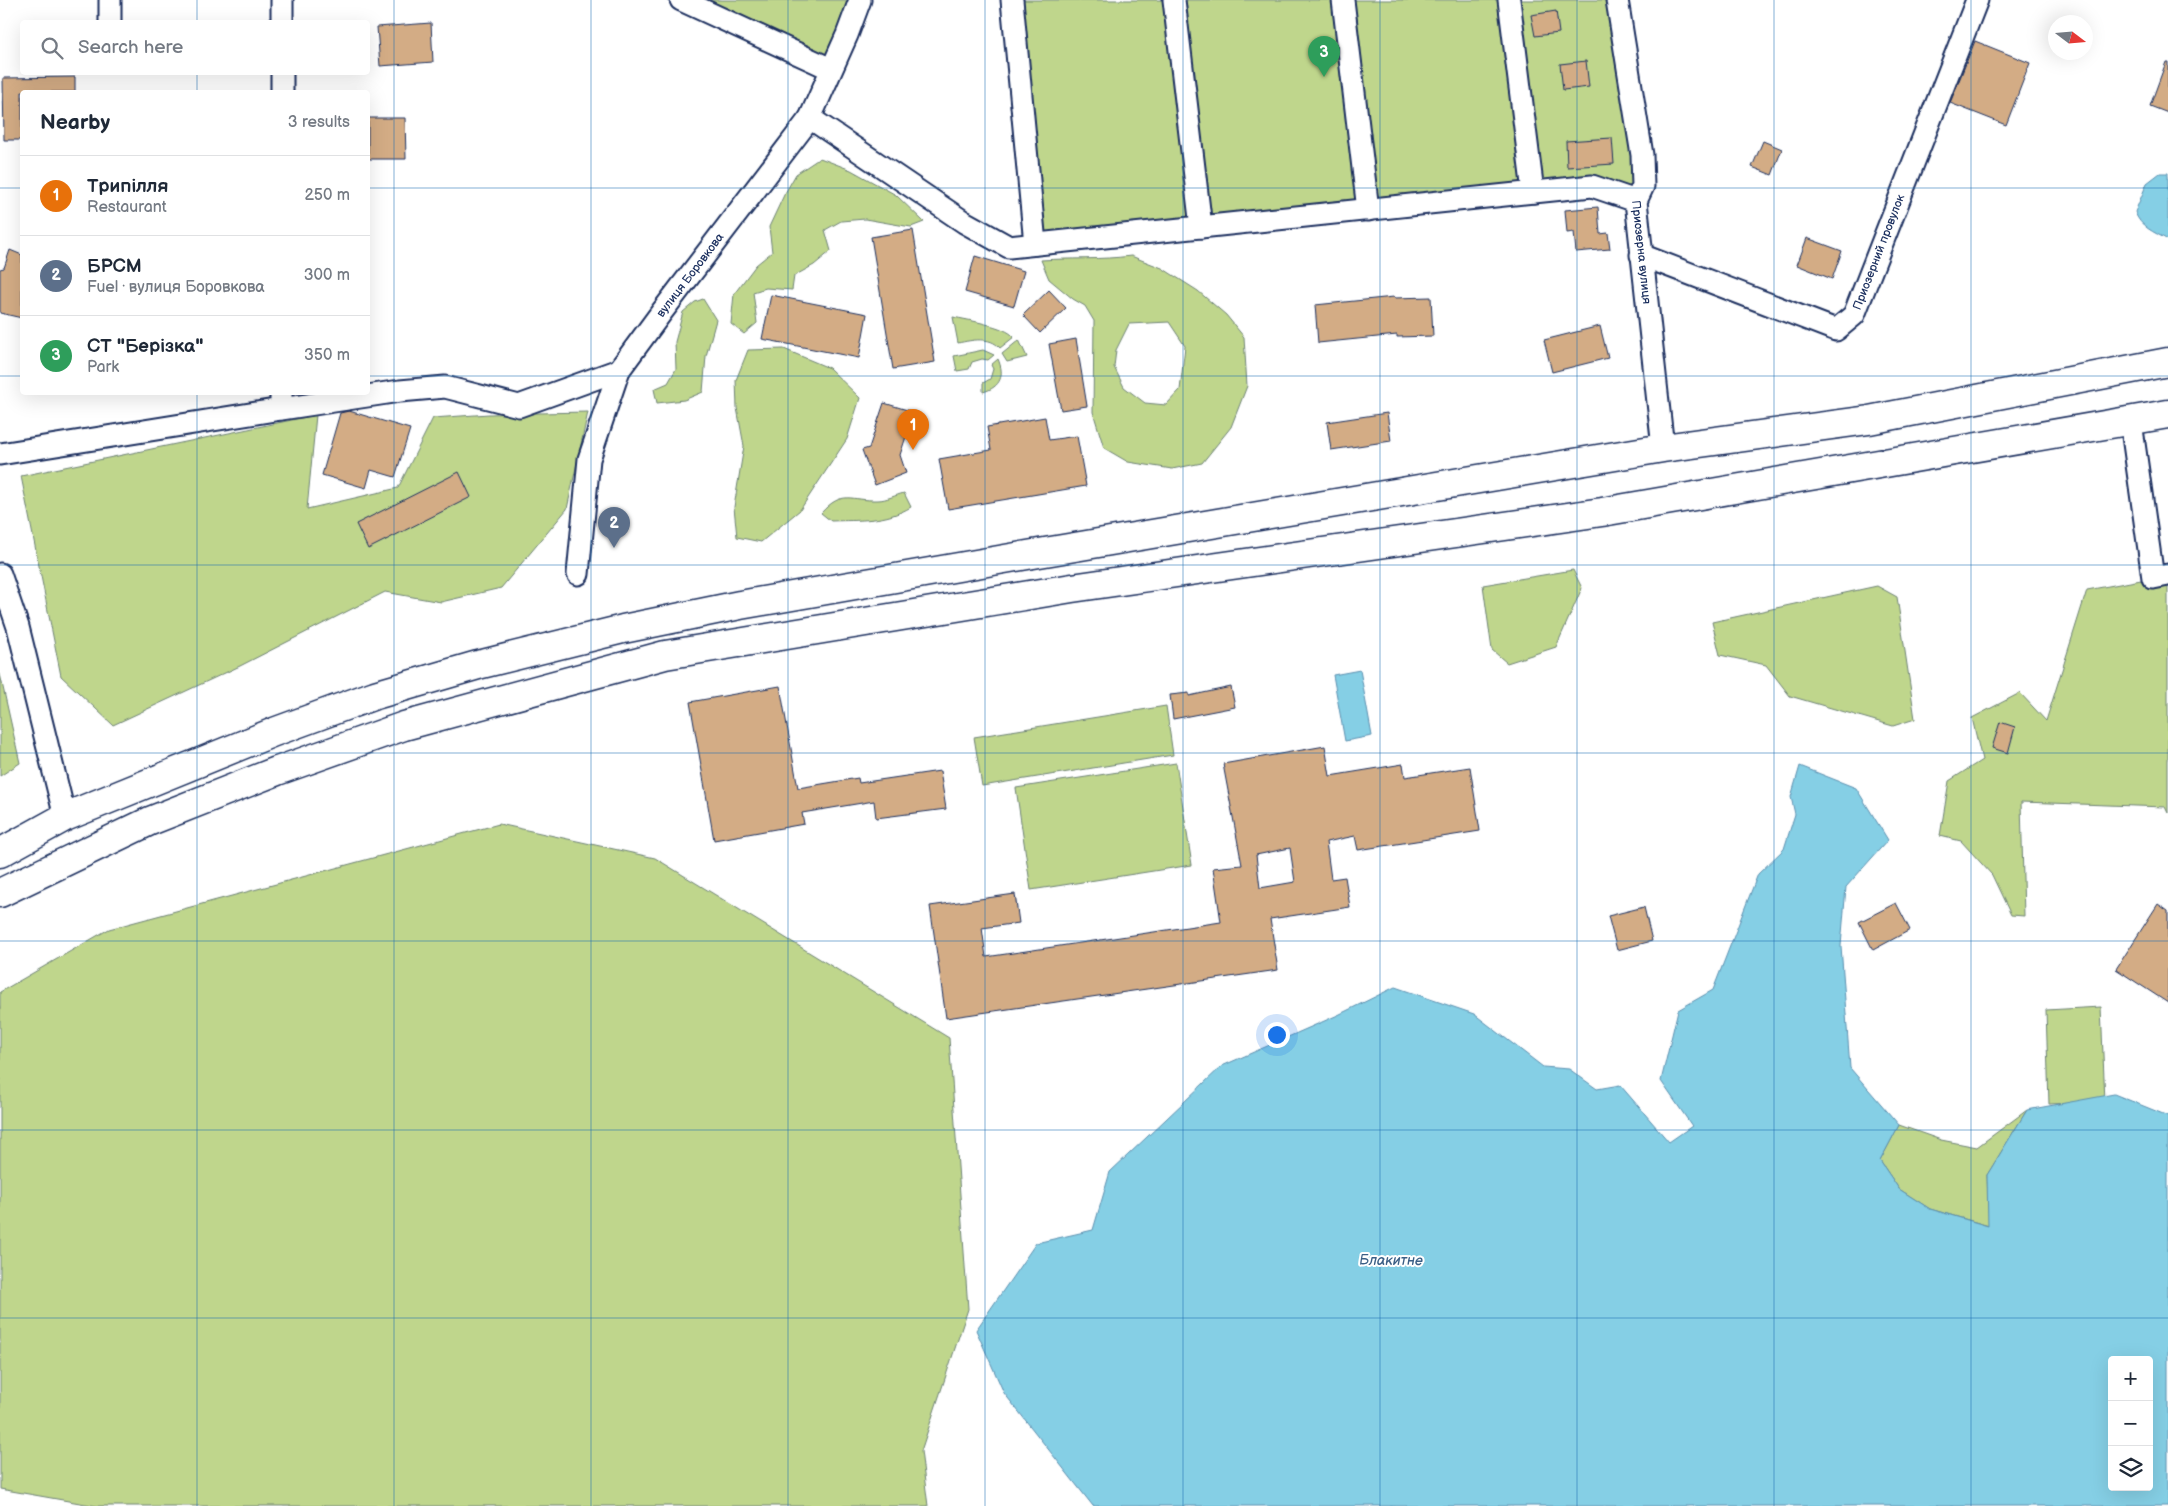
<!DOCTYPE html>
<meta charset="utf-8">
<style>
body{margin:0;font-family:"Balsamiq Sans",sans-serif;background:#f6f6f7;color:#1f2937}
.controls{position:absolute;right:15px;bottom:15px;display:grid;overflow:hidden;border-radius:5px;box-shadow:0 5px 20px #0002}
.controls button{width:45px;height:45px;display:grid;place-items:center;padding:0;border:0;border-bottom:1px solid #e0e1e3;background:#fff;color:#1f2937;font:25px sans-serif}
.compass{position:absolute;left:2048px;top:15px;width:45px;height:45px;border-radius:50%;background:#fff;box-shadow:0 5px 20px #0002;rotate:106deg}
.you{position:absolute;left:1276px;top:1034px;width:18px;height:18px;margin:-12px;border:4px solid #fff;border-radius:50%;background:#1a73e8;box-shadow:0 0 0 8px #1a73e833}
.badge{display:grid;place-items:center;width:32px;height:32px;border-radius:50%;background:#0f766e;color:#fff;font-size:16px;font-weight:700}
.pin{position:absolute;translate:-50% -41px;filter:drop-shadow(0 1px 2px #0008)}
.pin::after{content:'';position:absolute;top:26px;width:18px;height:15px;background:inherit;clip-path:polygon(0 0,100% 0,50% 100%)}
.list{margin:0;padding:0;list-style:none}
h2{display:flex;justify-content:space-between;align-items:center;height:65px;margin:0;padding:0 20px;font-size:21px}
h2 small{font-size:16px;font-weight:400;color:#747a83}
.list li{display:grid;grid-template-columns:32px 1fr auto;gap:15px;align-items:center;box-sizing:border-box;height:80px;padding:0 20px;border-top:1px solid #e0e1e3}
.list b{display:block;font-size:19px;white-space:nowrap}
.list p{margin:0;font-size:16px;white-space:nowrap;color:#747a83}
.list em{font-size:16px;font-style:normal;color:#747a83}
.icon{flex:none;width:28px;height:28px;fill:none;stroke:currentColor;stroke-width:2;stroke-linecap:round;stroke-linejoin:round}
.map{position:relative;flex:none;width:2168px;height:1506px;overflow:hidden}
.search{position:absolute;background:#fff;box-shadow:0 5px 20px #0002;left:20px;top:20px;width:350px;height:55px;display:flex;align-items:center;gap:12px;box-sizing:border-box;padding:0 18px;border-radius:5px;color:#747a83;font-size:19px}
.panel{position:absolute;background:#fff;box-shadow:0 5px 20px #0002;left:20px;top:90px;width:350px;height:305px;border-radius:5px}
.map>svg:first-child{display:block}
</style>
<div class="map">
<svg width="2168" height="1506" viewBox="0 0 2168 1506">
<rect width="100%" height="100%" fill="#fff"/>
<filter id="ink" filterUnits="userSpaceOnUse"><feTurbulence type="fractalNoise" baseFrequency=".02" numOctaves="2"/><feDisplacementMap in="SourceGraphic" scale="10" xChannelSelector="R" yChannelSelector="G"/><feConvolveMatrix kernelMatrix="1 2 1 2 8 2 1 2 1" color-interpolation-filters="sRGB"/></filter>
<g filter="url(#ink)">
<!-- green -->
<g fill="#bfd68c" stroke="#6d8275" fill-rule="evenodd">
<polygon points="681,0 860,0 831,69"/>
<polygon points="1010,0 1618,0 1636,201 1592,186 1035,244"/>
<polygon points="820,158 851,170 896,195 924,222 911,227 865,219 841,221 825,230 831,251 814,265 794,276 792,290 766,288 753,292 757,323 744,334 731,324 734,294 756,265 772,252 769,227 784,195 796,174"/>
<path d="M1131,256L1162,268L1198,291L1226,315L1244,337L1247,386L1231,427L1202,463L1172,469L1128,462L1104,448L1093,412L1094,321L1085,306L1073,299L1049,279L1041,260C1071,258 1101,260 1131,256ZM1169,322L1185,346L1180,390L1166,405L1145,403L1124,387L1114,367L1116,350L1129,324Z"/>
<polygon points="703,299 716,320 706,356 703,392 684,400 657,403 654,389 668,383 676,369 675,342 683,312 695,302"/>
<path d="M953,317C967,320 1006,326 1014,337L1000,348C990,336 972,340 958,343Z"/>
<polygon points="1019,340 1027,357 1007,362 1002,354"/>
<polygon points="784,349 829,368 860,398 847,439 800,510 761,542 737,537 734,507 744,446 737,408 736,380 748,350"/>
<polygon points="983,350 994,355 988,360 982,359 972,362 969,369 957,371 954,356"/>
<path d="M998,359C1005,375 1001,387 983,392V383L990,379L993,369L991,365Z"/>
<polygon points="588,412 567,509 501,588 441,602 385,592 240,666 113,725 61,676 21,476 316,415 307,509 398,488 433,418 489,414"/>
<path d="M904,493L911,507C886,522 859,520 831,521L821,513C843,489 850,501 878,500C886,500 896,495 904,493Z"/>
<polygon points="1573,570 1582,588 1556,647 1507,663 1492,650 1483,585"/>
<polygon points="2168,575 2168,813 2165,807 2021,802 2024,916 2011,915 1992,875 1961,841 1940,836 1949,781 1982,760 1972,718 2020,693 2046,721 2087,590"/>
<polygon points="1877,586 1897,597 1915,719 1893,726 1790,696 1766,665 1720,655 1712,622"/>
<polygon points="0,674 20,763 0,776"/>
<polygon points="1166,706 1173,755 982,786 974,737"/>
<polygon points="1176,763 1192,865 1031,890 1016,788"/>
<polygon points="499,824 655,858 949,1038 968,1309 921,1451 928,1506 97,1506 0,1489 0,992 109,929"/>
<polygon points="2101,1007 2105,1102 2049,1104 2046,1010"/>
<polygon points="2027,1110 1987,1175 1989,1226 1930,1209 1899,1189 1880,1161 1899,1125 1941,1140 1977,1147"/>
</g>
<!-- water -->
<g fill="#85cfe5" stroke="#5b8faf" fill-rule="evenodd">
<path d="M2160,173H2168V240C2154,232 2140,227 2135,212L2147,183Z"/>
<polygon points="1360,670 1372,736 1345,741 1333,675"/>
<path d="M1800,766L1856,788L1888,840L1846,887L1841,946L1850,1068L1899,1125L1880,1161L1899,1189L1930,1209L1988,1226L1987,1175L2027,1110L2114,1094L2168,1116V1506H1093L1004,1393L976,1330L1036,1243L1093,1230L1110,1172L1222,1066L1338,1015L1395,987L1474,1014L1543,1067L1569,1069L1597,1089L1620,1085L1669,1142L1692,1126L1661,1081L1678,1010L1713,990L1758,874L1784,849L1795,814L1791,797ZM2112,1360H2149V1487H2112Z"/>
</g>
<!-- building -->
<g fill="#d3ac85" stroke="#1b2f5e" fill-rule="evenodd">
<polygon points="1556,11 1559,33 1535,36 1531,15"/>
<polygon points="431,23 433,62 380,66 377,27"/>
<polygon points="1975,41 2030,63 2006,125 1950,103"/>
<polygon points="1586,61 1589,87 1563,90 1560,64"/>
<polygon points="2166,62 2168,62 2168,113 2150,106"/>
<polygon points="75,77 75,92 22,92 22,140 4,140 3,78"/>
<polygon points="368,118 405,118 406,159 368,159"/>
<polygon points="1612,138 1614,164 1567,167 1566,141"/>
<polygon points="1763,141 1782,149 1772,175 1752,167"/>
<polygon points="1598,207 1600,234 1608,233 1610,249 1576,252 1574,232 1567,233 1565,210"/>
<polygon points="913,230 935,362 893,369 871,237"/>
<polygon points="1807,238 1842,251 1832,279 1797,265"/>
<polygon points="10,250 22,255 22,318 0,313 0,269 4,268"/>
<polygon points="975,256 1024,271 1014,306 965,292"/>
<polygon points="1049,290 1066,308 1040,333 1023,315"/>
<polygon points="771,295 867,314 859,358 762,339"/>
<polygon points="1394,297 1394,298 1431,297 1433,336 1397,337 1397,335 1318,343 1315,305"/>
<polygon points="1600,326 1608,358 1552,372 1544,340"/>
<polygon points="1076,339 1087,406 1061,410 1049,344"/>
<polygon points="884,403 914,412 900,455 906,473 875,485 862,450 869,448"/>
<polygon points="349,411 410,429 395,477 371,470 366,488 322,475 340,413"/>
<polygon points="1387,413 1391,441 1331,450 1327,422"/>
<polygon points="1045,417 1049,440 1077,436 1086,486 948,509 939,459 991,450 987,427"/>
<polygon points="459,472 471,497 368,549 356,524"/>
<polygon points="780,686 798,788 858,778 859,783 940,771 946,809 876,818 874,801 802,813 804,824 714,840 690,702"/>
<polygon points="1231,687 1235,707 1173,719 1170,695 1189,693 1189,696"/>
<polygon points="2000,722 2015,727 2008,753 1992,748"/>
<path d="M1325,746L1330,776L1403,764L1405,777L1470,767L1480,831L1358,850L1355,836L1326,842L1331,879L1345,877L1350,907L1270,919L1278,970L946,1018L930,906L1015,894L1019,923L982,928L986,957L1221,922L1213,868L1242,865L1223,764ZM1290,848L1295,882L1260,888L1256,855Z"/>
<polygon points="1896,903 1910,930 1873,950 1859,922"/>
<polygon points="2158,904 2168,911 2168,1003 2116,969"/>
<polygon points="1644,907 1652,941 1617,950 1608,916"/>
</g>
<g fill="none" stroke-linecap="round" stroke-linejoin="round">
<!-- street casing -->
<g stroke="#1b2f5e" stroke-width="25">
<g id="street">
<polyline points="681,0 831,69"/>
<polyline points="1012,0 1035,244"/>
<polyline points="1174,0 1201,227"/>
<polyline points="1343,0 1368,210"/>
<polyline points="1509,0 1533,192"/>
<path id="s1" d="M1617,0L1642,155L1643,186L1636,201L1663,448"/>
<polyline points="110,22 110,0"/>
<polyline points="282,22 282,0"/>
<polyline points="282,92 282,72"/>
<polyline points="810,118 964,222 1009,247 1592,186 1636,201"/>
<path id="s2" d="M1641,255L1836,330L1854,315L1977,0"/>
<polyline points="281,409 400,391 445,387 519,406 619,370"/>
<polyline points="2131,422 2153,578 2168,575"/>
<polyline points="0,454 281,409 281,392"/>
<polyline points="0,574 18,627 65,817"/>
<path id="s3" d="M578,574L589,459L619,370L661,313L810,118L847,35L860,0"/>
</g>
</g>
<!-- primary casing -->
<g stroke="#1b2f5e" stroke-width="31">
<g id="primary">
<polyline points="0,853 65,817 274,732 375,695 478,665 623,629 740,605 1039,553 1663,448 1869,420 2168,362"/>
<polyline points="0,893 150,821 277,771 404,726 665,655 1072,588 1602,512 2168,414"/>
</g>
</g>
<!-- street -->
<use href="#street" stroke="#fff" stroke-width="21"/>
<!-- primary -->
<use href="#primary" stroke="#fff" stroke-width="28"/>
</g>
</g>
<!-- grid -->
<path fill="none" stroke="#1f6fb2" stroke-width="1" stroke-opacity="0.55" d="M197,0V22M394,0V1506M591,0V1506M788,0V1506M985,0V1506M1183,0V1506M1380,0V1506M1577,0V1506M1774,0V1506M1971,0V1506M197,72V92M0,188H22M368,188H2168M0,376H22M368,376H2168M197,392V1506M0,565H2168M0,753H2168M0,941H2168M0,1130H2168M0,1318H2168"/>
<g text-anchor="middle" stroke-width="4" stroke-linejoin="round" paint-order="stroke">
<!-- street labels -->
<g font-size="12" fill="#1b2f5e" stroke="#fff">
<text dy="4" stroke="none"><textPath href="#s2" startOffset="300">Приозерний провулок</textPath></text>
<text dy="4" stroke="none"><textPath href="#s1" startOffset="256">Приозерна вулиця</textPath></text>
<text dy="4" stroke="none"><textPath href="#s3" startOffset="328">вулиця Боровкова</textPath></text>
</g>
<!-- water labels -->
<g font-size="14" font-style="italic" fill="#3b5f86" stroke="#fff">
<text x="1391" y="1265">Блакитне</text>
</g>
</g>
</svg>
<div class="controls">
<button>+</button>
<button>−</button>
<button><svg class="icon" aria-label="layers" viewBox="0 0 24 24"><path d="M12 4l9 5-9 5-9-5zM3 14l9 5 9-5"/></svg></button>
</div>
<svg class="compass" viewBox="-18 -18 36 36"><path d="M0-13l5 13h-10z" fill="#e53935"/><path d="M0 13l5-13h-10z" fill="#747a83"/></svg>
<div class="you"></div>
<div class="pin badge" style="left:913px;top:450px;background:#e8710a">1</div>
<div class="pin badge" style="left:614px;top:548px;background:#5c6f8a">2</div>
<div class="pin badge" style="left:1324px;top:77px;background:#2e9e5b">3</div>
<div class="search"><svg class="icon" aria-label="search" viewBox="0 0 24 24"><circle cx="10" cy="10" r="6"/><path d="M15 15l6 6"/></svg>Search here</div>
<section class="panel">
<h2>Nearby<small>3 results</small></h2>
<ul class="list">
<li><span class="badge" style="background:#e8710a">1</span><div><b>Трипілля</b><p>Restaurant</p></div><em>250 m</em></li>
<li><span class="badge" style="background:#5c6f8a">2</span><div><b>БРСМ</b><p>Fuel · вулиця Боровкова</p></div><em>300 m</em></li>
<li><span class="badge" style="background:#2e9e5b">3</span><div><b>СТ &quot;Берізка&quot;</b><p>Park</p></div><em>350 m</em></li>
</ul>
</section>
</div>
